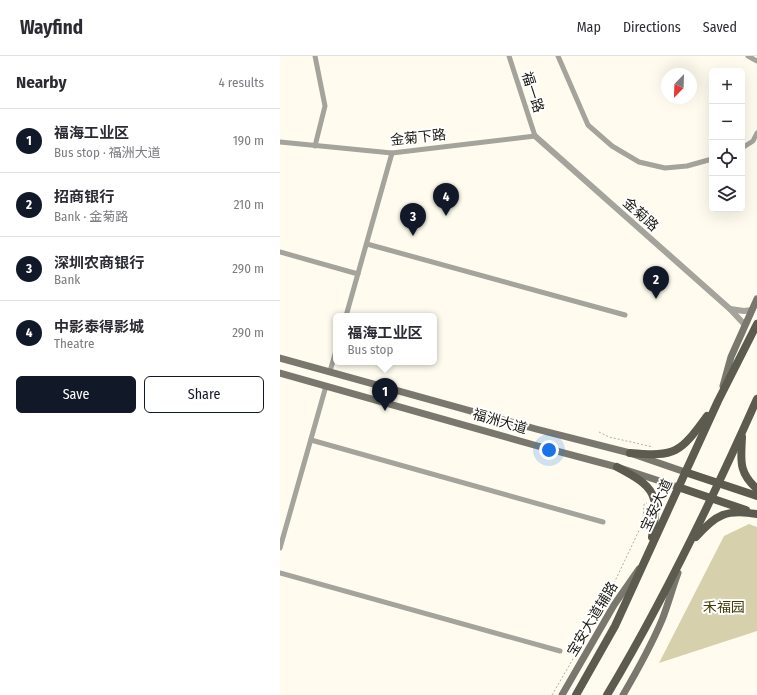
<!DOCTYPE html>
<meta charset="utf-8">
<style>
body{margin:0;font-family:"Fira Sans Condensed","Noto Sans SC",sans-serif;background:#f2f2f3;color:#2b2b33}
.controls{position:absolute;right:12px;top:12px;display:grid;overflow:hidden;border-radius:6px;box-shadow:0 4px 16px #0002}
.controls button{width:36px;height:36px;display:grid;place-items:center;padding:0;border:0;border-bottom:1px solid #e1e1e2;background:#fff;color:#2b2b33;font:20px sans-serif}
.compass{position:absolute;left:381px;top:12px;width:36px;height:36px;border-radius:50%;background:#fff;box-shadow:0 4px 16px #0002;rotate:203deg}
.you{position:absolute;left:269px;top:394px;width:14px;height:14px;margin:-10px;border:3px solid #fff;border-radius:50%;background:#1a73e8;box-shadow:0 0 0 6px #1a73e833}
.badge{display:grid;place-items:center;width:26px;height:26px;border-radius:50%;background:#111827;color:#fff;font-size:13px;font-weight:700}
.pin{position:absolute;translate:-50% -33px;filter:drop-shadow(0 1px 2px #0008)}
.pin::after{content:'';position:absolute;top:21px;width:14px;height:12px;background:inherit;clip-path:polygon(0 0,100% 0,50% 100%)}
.popup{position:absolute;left:53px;top:257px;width:104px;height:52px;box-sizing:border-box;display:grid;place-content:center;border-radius:6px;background:#fff;filter:drop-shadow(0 1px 3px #0005);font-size:13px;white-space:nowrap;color:#7c7c81}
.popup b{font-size:15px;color:#2b2b33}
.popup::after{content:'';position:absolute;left:50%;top:100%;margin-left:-8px;border:8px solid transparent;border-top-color:#fff}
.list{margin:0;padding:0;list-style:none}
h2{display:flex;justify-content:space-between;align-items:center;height:52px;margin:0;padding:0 16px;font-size:17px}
h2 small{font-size:13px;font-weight:400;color:#7c7c81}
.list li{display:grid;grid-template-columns:26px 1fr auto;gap:12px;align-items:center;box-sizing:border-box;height:64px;padding:0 16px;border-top:1px solid #e1e1e2}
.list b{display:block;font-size:15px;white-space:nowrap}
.list p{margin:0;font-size:13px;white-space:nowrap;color:#7c7c81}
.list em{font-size:13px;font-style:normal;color:#7c7c81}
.actions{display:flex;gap:8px;padding:12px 16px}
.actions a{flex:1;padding:9px 0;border:1px solid #111827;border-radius:6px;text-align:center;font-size:14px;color:#111827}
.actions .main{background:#111827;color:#fff}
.icon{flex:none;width:22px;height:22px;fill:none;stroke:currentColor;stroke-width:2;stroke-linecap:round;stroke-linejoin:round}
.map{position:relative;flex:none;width:477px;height:639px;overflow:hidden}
header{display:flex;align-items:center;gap:24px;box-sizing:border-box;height:56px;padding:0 20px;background:#fff;border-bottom:1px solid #e1e1e2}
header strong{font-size:19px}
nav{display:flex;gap:22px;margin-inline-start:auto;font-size:14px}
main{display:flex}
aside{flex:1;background:#fff}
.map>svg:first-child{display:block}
</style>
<header>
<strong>Wayfind</strong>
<nav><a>Map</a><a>Directions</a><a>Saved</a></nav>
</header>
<main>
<aside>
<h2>Nearby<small>4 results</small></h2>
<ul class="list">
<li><span class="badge">1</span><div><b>福海工业区</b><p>Bus stop · 福洲大道</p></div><em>190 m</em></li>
<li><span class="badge">2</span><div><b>招商银行</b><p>Bank · 金菊路</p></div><em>210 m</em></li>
<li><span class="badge">3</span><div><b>深圳农商银行</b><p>Bank</p></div><em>290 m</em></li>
<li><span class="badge">4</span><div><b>中影泰得影城</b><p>Theatre</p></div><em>290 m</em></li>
</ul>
<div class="actions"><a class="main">Save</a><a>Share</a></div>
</aside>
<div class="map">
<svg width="477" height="639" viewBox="0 0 477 639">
<rect width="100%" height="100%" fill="#fffcef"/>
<!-- park -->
<polygon fill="#d7d0ad" points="469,468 477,471 477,575 379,607 444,480"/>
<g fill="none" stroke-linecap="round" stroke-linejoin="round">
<!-- path -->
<g stroke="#b1afa4" stroke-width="1" stroke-dasharray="2 2" stroke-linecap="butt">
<polyline points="319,376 329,381 373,391"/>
<polyline points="272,639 297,596 327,542 363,466 364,448 367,447"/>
</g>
<!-- minor -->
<g stroke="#a4a39c" stroke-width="5">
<polyline points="278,0 308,69 332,90 359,106 385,112 407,110 432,103"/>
<polyline points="468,0 477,5"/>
<polyline points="0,86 112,97 255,80 229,0"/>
<polyline points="35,90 45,50 35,0"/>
<polyline points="462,92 473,85 477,77"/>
<polyline points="87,188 345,259"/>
<polyline points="0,196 78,218"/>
<polyline points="66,260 112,97"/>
<polyline points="50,315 56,295"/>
<polyline points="31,384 323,466"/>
<polyline points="0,492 46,330"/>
<polyline points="0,517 280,595"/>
</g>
<!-- tertiary -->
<g stroke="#a4a39c" stroke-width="6">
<polyline points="255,80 450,253 465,269"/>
<polyline points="450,253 464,255 472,254"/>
</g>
<!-- secondary -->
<g stroke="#7a786e" stroke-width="7">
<polyline points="0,302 256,373 350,397 405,416"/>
<polyline points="0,317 254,389 337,411 398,431"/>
<polyline points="443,330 451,301 477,243"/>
<polyline points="282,639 334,549 359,513"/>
<path d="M343,639C357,615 371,590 382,564C388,549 392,533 398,517"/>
</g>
<!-- primary -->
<g stroke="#5d5b4f" stroke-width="8">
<path d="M462,381C461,404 458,416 477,433"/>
<path d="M350,397C396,401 400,397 427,360"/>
<path d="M337,411C375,431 380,438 372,481"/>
<polyline points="405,416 477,440"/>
<polyline points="398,431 466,454"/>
<path d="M416,481C436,458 447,453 477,458"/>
<polyline points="296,639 335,570 438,345 477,268"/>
<path d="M327,639C384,544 432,444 477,343"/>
</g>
</g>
<g text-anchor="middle" stroke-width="4" stroke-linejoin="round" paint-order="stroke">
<!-- street labels -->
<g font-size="14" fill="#1a1913" stroke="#fff">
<text transform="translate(253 36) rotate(72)" y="5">福一路</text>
<text transform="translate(138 81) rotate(-6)" y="5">金菊下路</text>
<text transform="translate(361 158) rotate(42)" y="5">金菊路</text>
<text transform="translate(220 365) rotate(16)" y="5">福洲大道</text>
<text transform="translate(376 449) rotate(-65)" y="5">宝安大道</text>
<text transform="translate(312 563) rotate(-59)" y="5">宝安大道辅路</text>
</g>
<!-- park labels -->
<g font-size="14" fill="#453d08" stroke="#fff">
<text x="444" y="556">禾福园</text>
</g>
</g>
</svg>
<div class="controls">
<button>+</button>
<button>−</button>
<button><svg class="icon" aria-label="locate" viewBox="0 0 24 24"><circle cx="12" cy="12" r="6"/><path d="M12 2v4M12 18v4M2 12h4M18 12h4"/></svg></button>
<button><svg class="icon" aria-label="layers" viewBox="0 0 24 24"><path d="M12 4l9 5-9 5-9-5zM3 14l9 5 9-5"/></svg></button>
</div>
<svg class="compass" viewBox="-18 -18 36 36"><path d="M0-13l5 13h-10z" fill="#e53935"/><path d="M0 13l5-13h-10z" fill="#7c7c81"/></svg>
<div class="you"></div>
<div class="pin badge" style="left:105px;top:355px">1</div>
<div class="popup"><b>福海工业区</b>Bus stop</div>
<div class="pin badge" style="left:376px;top:243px">2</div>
<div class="pin badge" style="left:133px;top:180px">3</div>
<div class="pin badge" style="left:166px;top:160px">4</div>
</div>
</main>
